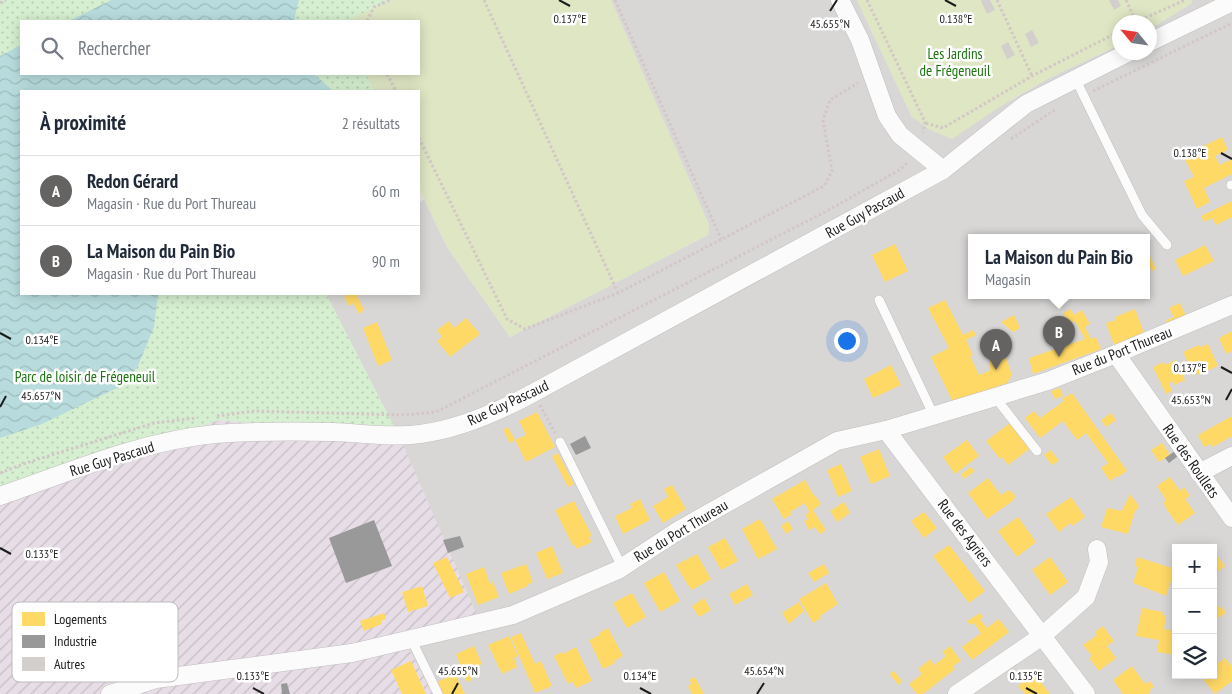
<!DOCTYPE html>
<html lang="fr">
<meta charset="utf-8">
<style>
body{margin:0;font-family:"PT Sans Narrow",sans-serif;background:#f2f2f3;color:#1f2937}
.controls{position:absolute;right:15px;bottom:15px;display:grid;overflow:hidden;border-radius:0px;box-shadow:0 2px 12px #0003}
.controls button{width:45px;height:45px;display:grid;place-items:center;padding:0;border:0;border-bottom:1px solid #e0e1e3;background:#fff;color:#1f2937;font:25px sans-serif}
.compass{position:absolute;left:1112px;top:15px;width:45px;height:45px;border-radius:50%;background:#fff;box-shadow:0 2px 12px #0003;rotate:299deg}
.you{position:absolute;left:846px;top:340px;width:18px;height:18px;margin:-12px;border:4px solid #fff;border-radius:50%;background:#1a73e8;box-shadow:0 0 0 8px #1a73e833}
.badge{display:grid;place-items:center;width:32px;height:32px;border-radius:50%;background:#646362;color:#fff;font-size:16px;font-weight:700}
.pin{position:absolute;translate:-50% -41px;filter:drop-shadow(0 1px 2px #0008)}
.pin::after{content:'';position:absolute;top:26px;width:18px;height:15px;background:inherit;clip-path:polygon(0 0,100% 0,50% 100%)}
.popup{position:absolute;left:968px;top:234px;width:182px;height:65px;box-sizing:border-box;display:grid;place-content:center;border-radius:0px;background:#fff;filter:drop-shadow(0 1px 4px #0005);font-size:16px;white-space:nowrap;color:#747a83}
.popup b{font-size:19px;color:#1f2937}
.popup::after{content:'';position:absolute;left:50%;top:100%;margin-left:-10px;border:10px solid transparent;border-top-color:#fff}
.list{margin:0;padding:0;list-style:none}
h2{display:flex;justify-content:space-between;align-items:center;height:65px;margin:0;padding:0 20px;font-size:21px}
h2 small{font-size:16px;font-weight:400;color:#747a83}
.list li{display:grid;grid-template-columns:32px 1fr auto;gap:15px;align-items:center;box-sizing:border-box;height:70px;padding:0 20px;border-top:1px solid #e0e1e3}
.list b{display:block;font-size:19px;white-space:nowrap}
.list p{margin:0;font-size:16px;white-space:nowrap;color:#747a83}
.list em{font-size:16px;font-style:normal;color:#747a83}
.icon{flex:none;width:28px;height:28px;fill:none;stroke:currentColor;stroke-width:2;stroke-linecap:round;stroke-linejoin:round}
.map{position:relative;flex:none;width:1232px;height:694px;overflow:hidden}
.search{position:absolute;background:#fff;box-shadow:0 2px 12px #0003;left:20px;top:20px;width:400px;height:55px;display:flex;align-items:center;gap:12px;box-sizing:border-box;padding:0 18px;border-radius:0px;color:#747a83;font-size:19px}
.panel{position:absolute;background:#fff;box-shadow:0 2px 12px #0003;left:20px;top:90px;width:400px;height:205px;border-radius:0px}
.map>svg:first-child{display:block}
</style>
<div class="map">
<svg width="1232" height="694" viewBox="0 0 1232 694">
<defs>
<pattern id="industrial-furrows" width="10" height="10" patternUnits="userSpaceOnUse" patternTransform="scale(1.25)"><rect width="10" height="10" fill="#e7dde6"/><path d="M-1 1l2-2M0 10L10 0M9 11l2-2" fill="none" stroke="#c6bdc5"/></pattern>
<pattern id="park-dots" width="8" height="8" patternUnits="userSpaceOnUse" patternTransform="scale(1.25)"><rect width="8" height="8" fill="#d6efd0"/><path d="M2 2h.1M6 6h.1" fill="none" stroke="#b7ccb2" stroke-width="1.8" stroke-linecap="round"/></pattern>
<pattern id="water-waves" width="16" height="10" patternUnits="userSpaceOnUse" patternTransform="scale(1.25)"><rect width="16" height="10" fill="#b8dcdd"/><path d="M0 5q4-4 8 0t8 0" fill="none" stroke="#9ebcbd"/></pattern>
</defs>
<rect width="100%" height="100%" fill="#eae7e5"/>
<!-- residential -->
<path fill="#d9d7d6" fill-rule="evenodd" d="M611,0H857L912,117L1001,106L1049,78L1119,45L1120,52H1150V29L1192,3L1191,0H1232V694H433L406,644L399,436L326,294H419V203L424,199L447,247L510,337L708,235L709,225ZM972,238H1146V296H972ZM1176,548H1213V675H1176Z"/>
<!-- industrial -->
<polygon fill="url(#industrial-furrows)" points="219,420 399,436 482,626 406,644 433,694 0,694 0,489"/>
<!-- park -->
<polygon fill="url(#park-dots)" points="0,0 392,0 346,21 21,21 21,74 366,74 374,91 21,91 21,294 326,294 399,436 219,420 0,495"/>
<!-- garden -->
<g fill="#dee6c4">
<polygon points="392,0 611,0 709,225 708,235 510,337 447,247 419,188 419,91 374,91 366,74 419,74 419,21 346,21"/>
<polygon points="857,0 1191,0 1192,3 1150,29 1150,22 1120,22 1119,45 1049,78 1001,106 952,139 930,130 912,117"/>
</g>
<!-- water -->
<g fill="url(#water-waves)">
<polygon points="111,0 299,0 295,15 295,21 69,21"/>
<polygon points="21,45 21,74 314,74 333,91 21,91 21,294 158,294 154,327 137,368 121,386 42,424 0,438 0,56"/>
</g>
<!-- homes -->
<g fill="#ffd966">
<polygon points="1222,137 1228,150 1215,156 1220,165 1232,159 1232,174 1204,188 1210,202 1197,209 1184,181 1194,177 1183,156"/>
<polygon points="1232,201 1232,217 1216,225 1212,218 1204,222 1201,216"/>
<polygon points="895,244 908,271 885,282 872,255"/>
<polygon points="1205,245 1214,261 1183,276 1175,260"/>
<polygon points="1149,254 1156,269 1152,271 1146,260 1146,255"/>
<polygon points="348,294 360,294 357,296 364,310 359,314 353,303 349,306 344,297"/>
<polygon points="945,300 963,335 973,330 976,335 966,340 973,355 970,356 979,375 989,371 989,360 1005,355 1012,375 1007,383 953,402 931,357 949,348 928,308"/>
<polygon points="1180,303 1186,316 1167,324 1166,320 1174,317 1169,308"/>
<polygon points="1071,309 1074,315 1082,310 1090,324 1085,327 1091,339 1096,337 1101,349 1033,374 1029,358 1085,339 1075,321 1069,324 1063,313"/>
<polygon points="1135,309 1144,333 1114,345 1106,323 1116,320 1115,317"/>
<polygon points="1014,315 1020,328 1013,332 1001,322"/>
<polygon points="466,318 480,334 450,357 437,341 442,337 437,330 449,321 454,328"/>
<polygon points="377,322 392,360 378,366 363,328"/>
<polygon points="1232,331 1232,351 1226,354 1219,338"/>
<polygon points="1208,344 1218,366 1197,375 1191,362 1188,363 1183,352 1199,345 1200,347"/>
<polygon points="1176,360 1185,380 1174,385 1172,381 1169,383 1172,391 1166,394 1153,367 1164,362 1165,365"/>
<polygon points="891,365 901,385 873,398 864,379"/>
<polygon points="1060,388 1063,396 1055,399 1051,391"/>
<polygon points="1072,393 1127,471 1118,477 1117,476 1110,481 1101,468 1108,463 1086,433 1077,440 1063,421 1040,438 1025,418 1034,411 1040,418 1064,401 1062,399"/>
<polygon points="537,412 555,447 526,462 515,440 526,435 519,421"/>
<polygon points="1111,413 1116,420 1106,427 1101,420"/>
<polygon points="1232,416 1232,436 1213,447 1211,444 1204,447 1198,435"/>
<polygon points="1010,423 1029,449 1008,465 1002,457 1000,459 986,441"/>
<polygon points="508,427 515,440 510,443 503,430"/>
<polygon points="967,440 979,456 955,474 943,457"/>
<polygon points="1162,443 1170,455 1159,462 1151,450"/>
<polygon points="879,449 890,476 871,484 860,457"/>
<polygon points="1051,450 1059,461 1052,465 1044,455"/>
<polygon points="558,453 574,484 568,487 552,456"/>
<polygon points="841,464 852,491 838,497 827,470"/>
<polygon points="971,467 975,471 964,479 961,474"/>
<polygon points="1170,477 1180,491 1184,487 1190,496 1185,499 1195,513 1178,525 1167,510 1163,502 1166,500 1157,486"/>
<polygon points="988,478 1001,495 1007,491 1011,491 1015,496 1014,500 987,519 968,493"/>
<polygon points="805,480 814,496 815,495 821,504 813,510 826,530 820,534 815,527 809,530 804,521 808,519 805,515 809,512 805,503 790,512 792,514 784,519 772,499"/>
<polygon points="672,485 686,509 663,523 653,506 668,497 664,489"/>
<polygon points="1130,494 1139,506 1134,514 1128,534 1101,527 1107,508 1122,511"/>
<polygon points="1071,497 1085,517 1072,526 1070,523 1059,532 1046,514"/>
<polygon points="640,499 650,520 623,534 615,516 632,508 630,504"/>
<polygon points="574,501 592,536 589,537 592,542 577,549 575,545 573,546 555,510"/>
<polygon points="844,502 850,513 837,522 830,511"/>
<polygon points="924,512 937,528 924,538 911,521"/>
<polygon points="1018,517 1036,542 1017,557 998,531"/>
<polygon points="760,519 777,549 758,559 742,529"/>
<polygon points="788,521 793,529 786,534 781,526"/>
<polygon points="725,538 738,561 721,570 708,547"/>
<polygon points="949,545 985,591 969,603 933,556"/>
<polygon points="552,546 563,573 547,579 536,553"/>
<polygon points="1213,550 1225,566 1213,575"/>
<polygon points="697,554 711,579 692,590 686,582 676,565"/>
<polygon points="447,557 464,592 450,598 433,563"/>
<polygon points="1050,557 1068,582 1050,595 1032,570"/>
<polygon points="1137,557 1175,569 1166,596 1133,583 1138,567 1135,566"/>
<polygon points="526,564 533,582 527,585 528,586 509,594 501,573"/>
<polygon points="824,564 829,573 814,582 808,573"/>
<polygon points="484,567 490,584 493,582 499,597 478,605 466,574"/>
<polygon points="664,572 680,601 660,612 644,583"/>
<polygon points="826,583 838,604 820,616 821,618 813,623 799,599"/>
<polygon points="747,584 753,595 735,605 729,594"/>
<polygon points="422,586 428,606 408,612 402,592"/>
<polygon points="632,593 646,617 627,628 613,603"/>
<polygon points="704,598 711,610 699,617 692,606"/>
<polygon points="799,602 804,611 789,624 782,613"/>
<polygon points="1216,602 1220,608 1222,607 1226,613 1218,618 1213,612 1213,604"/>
<polygon points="1142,608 1163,612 1162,614 1166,616 1164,629 1176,631 1176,655 1157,652 1159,640 1136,636"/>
<polygon points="384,613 386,619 381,621 382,624 364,631 360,621"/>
<polygon points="980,613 983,617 980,619 987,628 999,619 1009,632 972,660 962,647 981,633 974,623 970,625 967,621"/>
<polygon points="1103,626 1114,641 1107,646 1116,658 1099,671 1089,658 1092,656 1083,645 1097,635 1095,632"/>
<polygon points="608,628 623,656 614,661 615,663 603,669 589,640 600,635 599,633"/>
<polygon points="521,633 535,664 541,661 552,686 535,693 511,637"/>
<polygon points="509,636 518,656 514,658 517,667 502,674 488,645"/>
<polygon points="474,646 482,664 468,670 472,680 467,682 456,654"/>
<polygon points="950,646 961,661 953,666 955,669 923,694 917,694 909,684 922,674 918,669 930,659 934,665 946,656 942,652"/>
<polygon points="576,647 592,681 576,688 572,681 568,684 554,656 562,652 563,654"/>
<polygon points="1225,658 1232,667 1232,681 1215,694 1201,677 1204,675 1213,675 1213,667"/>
<polygon points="411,661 426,694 402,694 391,670"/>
<polygon points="1132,666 1145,684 1150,681 1154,687 1149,691 1151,692 1148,694 1123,694 1113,680"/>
<polygon points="894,671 902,681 898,685 890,674"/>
<polygon points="1034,673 1050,694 1025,694 1018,686"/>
<polygon points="455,674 465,694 442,694 437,682"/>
<polygon points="695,677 697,681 704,694 692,694 688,686 692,684 689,680"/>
</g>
<!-- industry -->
<g fill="#999">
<polygon points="585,436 591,448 576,455 570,444"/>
<polygon points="1175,451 1178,456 1169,463 1165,458"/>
<polygon points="374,520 392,566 346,583 329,538"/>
<polygon points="460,536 464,547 448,553 443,540"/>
<polygon points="287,683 290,694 282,694 281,684"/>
</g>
<!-- building -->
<g fill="#d2cfcd">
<polygon points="982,0 990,0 995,10 987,14 981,1"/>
<polygon points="1109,0 1118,0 1121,6 1114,10"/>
<polygon points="1032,30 1039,43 1031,47 1025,34"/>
<polygon points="1008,42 1015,55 1007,59 1001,46"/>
</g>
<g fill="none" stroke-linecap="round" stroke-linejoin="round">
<!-- service casing -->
<g stroke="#c0bebd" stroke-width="10">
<g id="service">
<polyline points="1075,78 1142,215 1167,245"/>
<polyline points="1231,185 1232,185"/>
<polyline points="879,300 934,416"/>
<polyline points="995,397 1037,451"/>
<polyline points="560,442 622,567"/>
<polyline points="411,639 438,694"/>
</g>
</g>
<!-- minor casing -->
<g stroke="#c0bebd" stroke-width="19">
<g id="minor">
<polyline points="840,0 860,40 887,116 900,135 943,170"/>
<polyline points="1150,42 1232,2"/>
<polyline points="1116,354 1232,518"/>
<polyline points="886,430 1086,694"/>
<polyline points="1199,473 1232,456"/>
<path d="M0,496C70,472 141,441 215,434C254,431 294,431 333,432C361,433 391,438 420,434C460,429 498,412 533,393L943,170L1026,104L1129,52"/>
<polyline points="110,694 156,679 352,653 513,615 618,570 679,530 837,441 886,430 1048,381 1116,354 1232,305"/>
<polyline points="957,694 1042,636 1086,597 1099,562 1097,549"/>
</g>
</g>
<!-- path -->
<g stroke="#d4c6c7" stroke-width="3" stroke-dasharray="2.5 2.5" stroke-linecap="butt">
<polyline points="484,0 618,293"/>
<polyline points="615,0 721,239"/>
<polyline points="867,0 925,122 923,133"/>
<polyline points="997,0 1032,76"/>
<polyline points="1126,0 1136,22"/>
<polyline points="0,3 6,0"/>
<polyline points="367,21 374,7 390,0"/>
<polyline points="1136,22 1185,0"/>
<polyline points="387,74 396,91"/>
<polyline points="1093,91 1232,23"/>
<polyline points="926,123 943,128 1032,76 1120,31"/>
<polyline points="419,138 507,319 525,329 618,293 824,186 832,171 823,120 830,100 858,83"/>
<polyline points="1011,139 1056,109"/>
<polyline points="540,405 555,433"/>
<polyline points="217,416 254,411 402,415 436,412 825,212 901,169 908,162"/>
<polyline points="0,473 26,463 154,423 196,418"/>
</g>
<!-- service -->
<use href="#service" stroke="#fcfbfb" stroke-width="9"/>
<!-- minor -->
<use href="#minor" stroke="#fcfbfb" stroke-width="18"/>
</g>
<!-- ticks -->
<path fill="none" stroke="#1c1c1c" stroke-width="2" d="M559,0L570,6M945,0L956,6M830,11L837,0M1221,153L1232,159M0,333L11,339M1221,367L1232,373M1226,400L1232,389M0,407L6,396M0,548L11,554M253,688L264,694M640,688L651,694M1026,688L1037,694M452,694L458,683M757,694L764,683"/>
<g text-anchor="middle" stroke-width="5" stroke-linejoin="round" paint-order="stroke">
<!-- park labels -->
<g font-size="15" fill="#1c7410" stroke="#fff">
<text x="955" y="59">Les Jardins<tspan x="955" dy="17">de Frégeneuil</tspan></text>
<text x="85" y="382">Parc de loisir de Frégeneuil</text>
</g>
<!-- street labels -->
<g font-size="15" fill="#1c1c1c" stroke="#fff">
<text transform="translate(865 213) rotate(-29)" y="5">Rue Guy Pascaud</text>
<text transform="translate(1122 351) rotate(-22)" y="5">Rue du Port Thureau</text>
<text transform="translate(508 403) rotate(-25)" y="5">Rue Guy Pascaud</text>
<text transform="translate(112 459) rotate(-17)" y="5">Rue Guy Pascaud</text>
<text transform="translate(1191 461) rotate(55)" y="5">Rue des Roullets</text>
<text transform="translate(681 531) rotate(-31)" y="5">Rue du Port Thureau</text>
<text transform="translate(965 533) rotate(53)" y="5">Rue des Agriers</text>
</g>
</g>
<!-- legend -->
<rect x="12" y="602" width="166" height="80" rx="8" fill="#fff" stroke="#bbb" stroke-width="1"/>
<rect x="22" y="612" width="23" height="14" fill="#ffd966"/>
<rect x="22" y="635" width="23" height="13" fill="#999"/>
<rect x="22" y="657" width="23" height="14" fill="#d2cfcd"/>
<g font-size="14" fill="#1c1c1c">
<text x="54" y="624">Logements</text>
<text x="54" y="646">Industrie</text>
<text x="54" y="669">Autres</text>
</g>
<g font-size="12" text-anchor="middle" fill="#1c1c1c" stroke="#fff" stroke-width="5" stroke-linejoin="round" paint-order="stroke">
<text x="570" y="23">0.137°E</text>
<text x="956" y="23">0.138°E</text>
<text x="830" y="28">45.655°N</text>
<text x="1190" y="157">0.138°E</text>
<text x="42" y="344">0.134°E</text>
<text x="1190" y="372">0.137°E</text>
<text x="41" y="400">45.657°N</text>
<text x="1191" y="404">45.653°N</text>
<text x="42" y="558">0.133°E</text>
<text x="458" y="675">45.655°N</text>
<text x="764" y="675">45.654°N</text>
<text x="253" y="680">0.133°E</text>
<text x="640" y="680">0.134°E</text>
<text x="1026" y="680">0.135°E</text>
</g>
</svg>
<div class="controls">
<button>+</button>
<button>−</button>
<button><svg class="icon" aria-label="layers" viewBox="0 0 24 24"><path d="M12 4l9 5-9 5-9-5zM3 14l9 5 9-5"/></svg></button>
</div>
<svg class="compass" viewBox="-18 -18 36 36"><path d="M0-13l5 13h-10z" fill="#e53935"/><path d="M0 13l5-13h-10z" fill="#747a83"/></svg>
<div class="you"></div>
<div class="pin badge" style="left:996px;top:370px">A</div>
<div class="pin badge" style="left:1059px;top:357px">B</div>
<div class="popup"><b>La Maison du Pain Bio</b>Magasin</div>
<div class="search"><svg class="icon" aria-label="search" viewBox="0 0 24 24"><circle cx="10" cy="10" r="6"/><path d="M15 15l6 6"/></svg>Rechercher</div>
<section class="panel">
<h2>À proximité<small>2 résultats</small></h2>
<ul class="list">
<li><span class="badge">A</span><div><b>Redon Gérard</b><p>Magasin · Rue du Port Thureau</p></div><em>60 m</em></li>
<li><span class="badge">B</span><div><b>La Maison du Pain Bio</b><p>Magasin · Rue du Port Thureau</p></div><em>90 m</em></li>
</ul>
</section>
</div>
